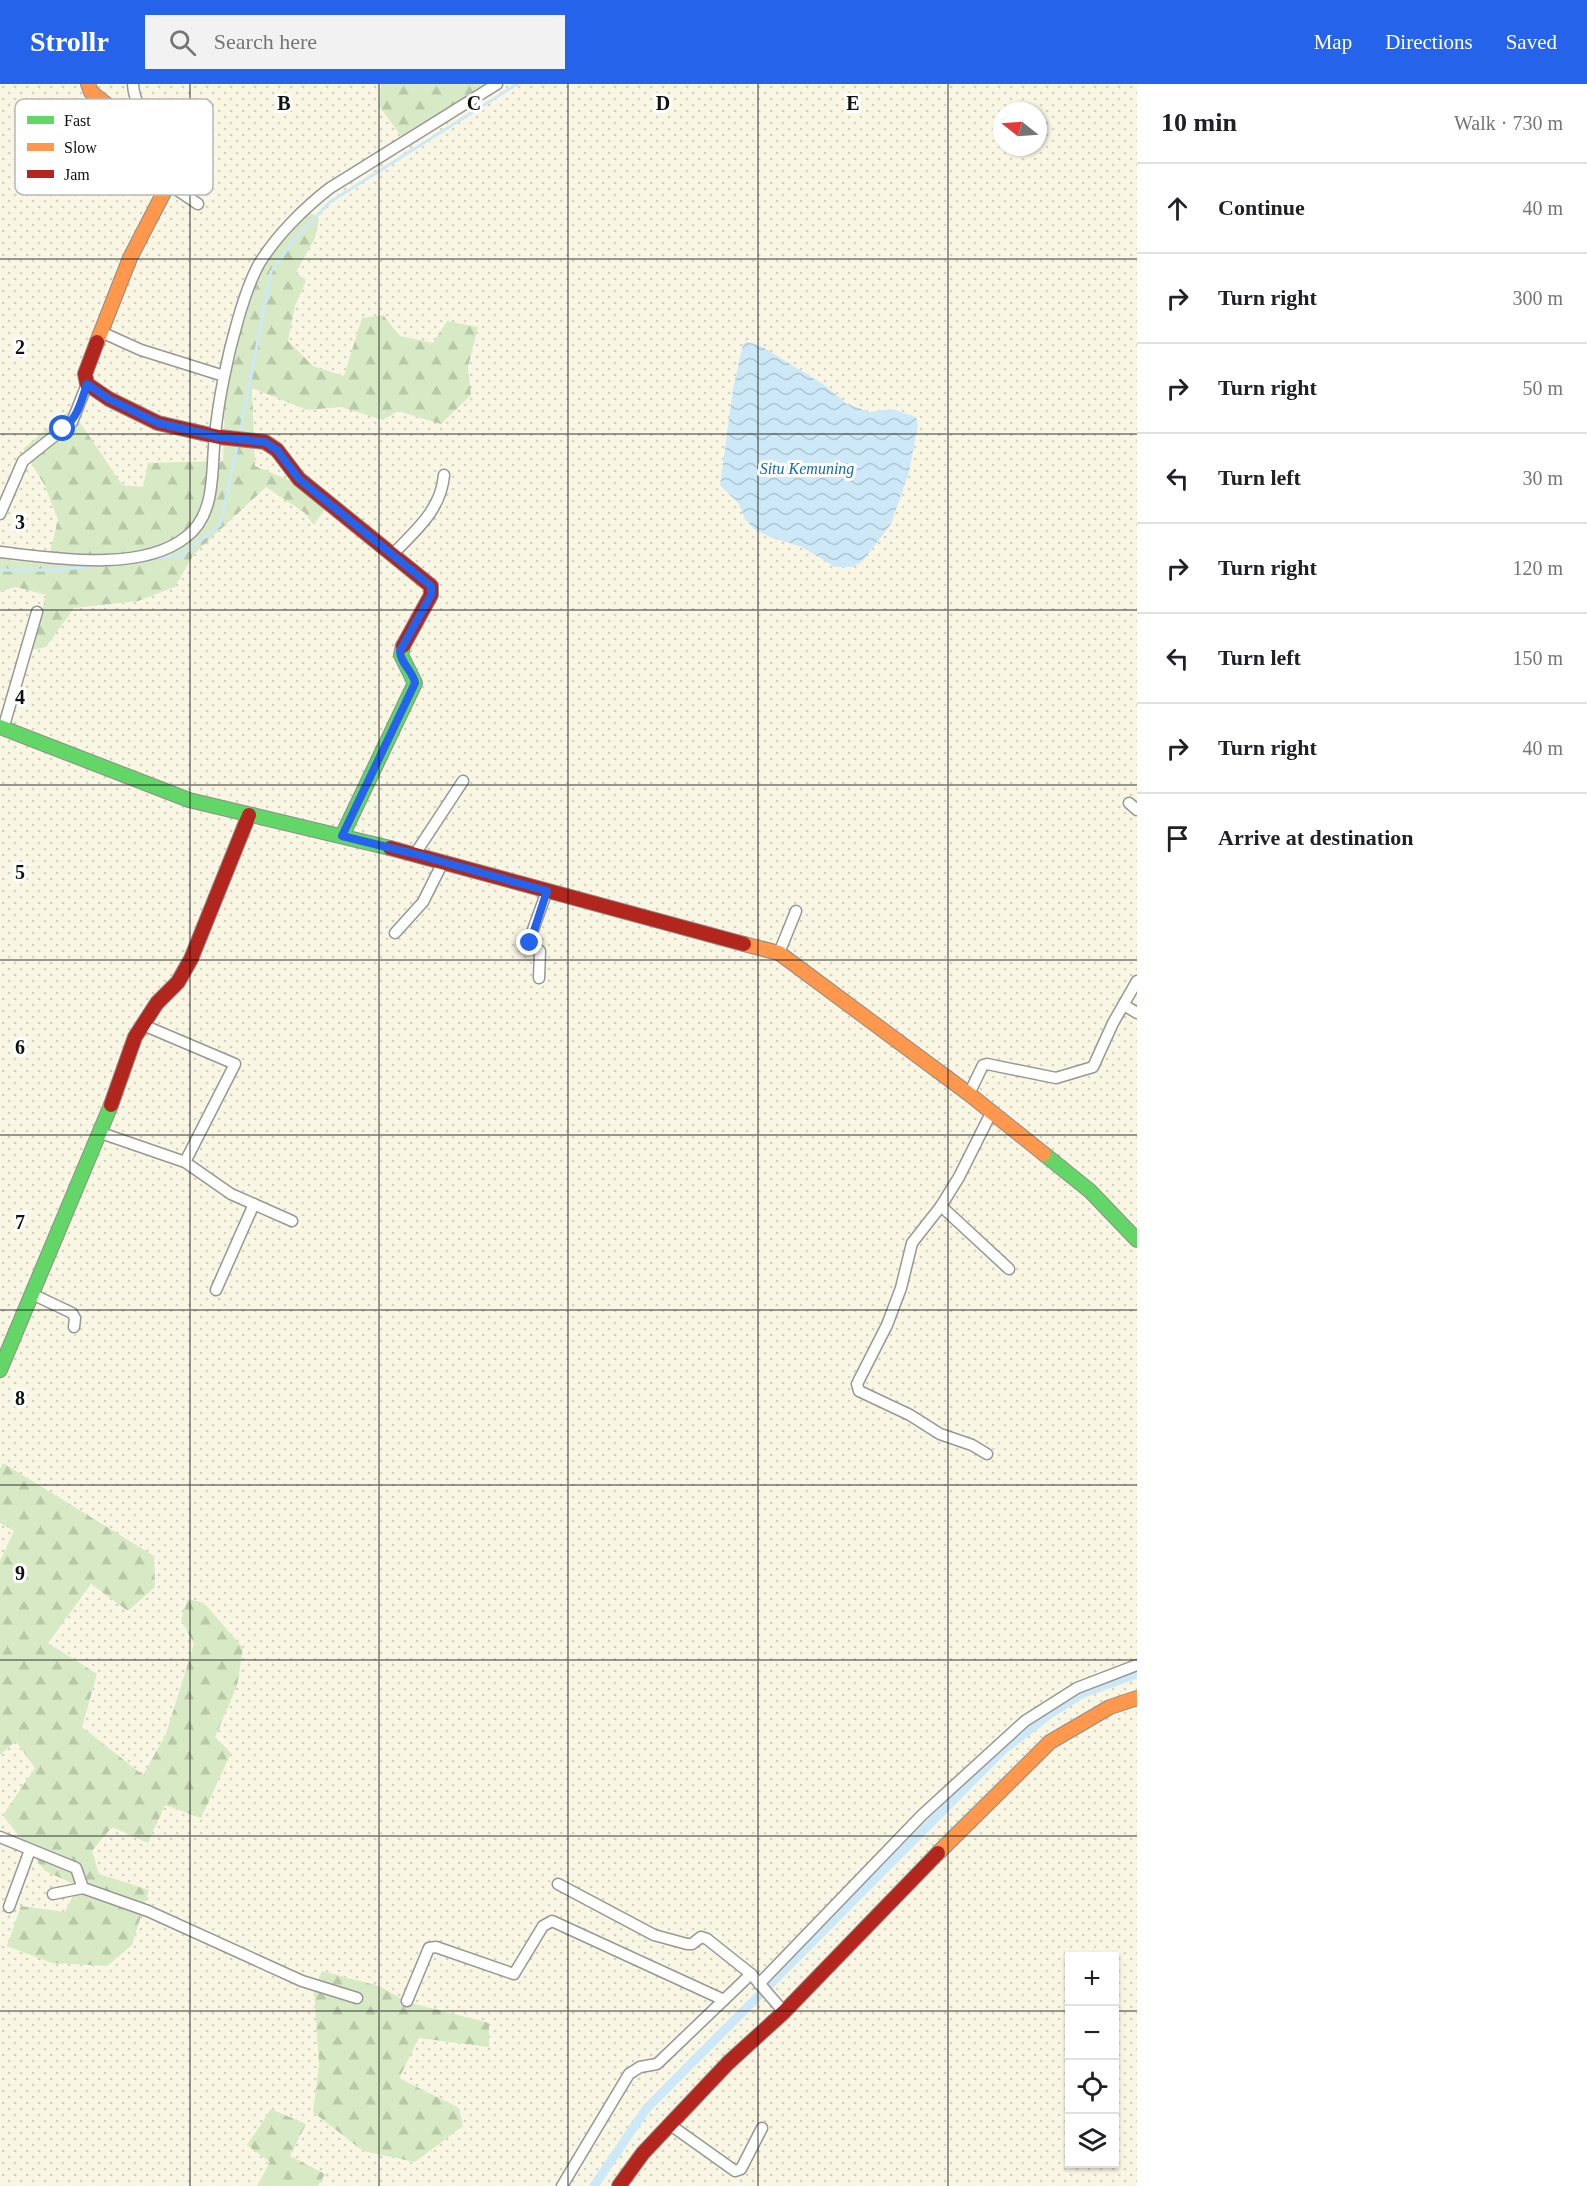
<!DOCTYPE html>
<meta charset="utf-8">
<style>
body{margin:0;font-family:Georgia,serif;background:#f2f2f2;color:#202124}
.controls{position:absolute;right:18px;bottom:18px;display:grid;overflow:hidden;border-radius:0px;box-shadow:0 2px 4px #0004}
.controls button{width:54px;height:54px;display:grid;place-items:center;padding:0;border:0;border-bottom:2px solid #e0e0e0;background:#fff;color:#202124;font:30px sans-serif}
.compass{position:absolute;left:993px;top:18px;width:54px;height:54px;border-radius:50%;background:#fff;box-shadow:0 2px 4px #0004;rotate:287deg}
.stop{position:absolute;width:18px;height:18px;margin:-14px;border:4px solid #2563eb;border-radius:50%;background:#fff}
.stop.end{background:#2563eb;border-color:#fff;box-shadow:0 2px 6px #0008}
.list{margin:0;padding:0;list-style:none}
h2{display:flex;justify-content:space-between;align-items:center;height:78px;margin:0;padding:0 24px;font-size:26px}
h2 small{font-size:20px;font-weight:400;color:#757577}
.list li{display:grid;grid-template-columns:39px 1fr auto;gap:18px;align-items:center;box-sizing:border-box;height:90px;padding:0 24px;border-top:2px solid #e0e0e0}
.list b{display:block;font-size:22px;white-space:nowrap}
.list em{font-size:20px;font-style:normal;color:#757577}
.icon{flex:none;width:33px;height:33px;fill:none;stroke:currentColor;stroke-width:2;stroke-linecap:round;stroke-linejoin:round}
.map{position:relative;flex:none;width:1137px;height:2102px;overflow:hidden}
header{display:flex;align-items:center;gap:36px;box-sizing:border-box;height:84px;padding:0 30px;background:#2563eb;color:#fff}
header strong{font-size:28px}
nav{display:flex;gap:33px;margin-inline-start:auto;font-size:21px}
.search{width:420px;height:54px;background:#f2f2f2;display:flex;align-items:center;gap:15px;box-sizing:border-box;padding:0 21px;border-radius:0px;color:#757577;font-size:22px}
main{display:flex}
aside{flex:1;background:#fff}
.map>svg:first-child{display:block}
</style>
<header>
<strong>Strollr</strong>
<div class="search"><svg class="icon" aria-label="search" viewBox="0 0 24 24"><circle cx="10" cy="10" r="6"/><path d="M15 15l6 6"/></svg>Search here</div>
<nav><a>Map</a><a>Directions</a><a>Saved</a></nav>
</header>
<main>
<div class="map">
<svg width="1137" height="2102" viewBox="0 0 1137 2102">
<defs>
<pattern id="farmland-dots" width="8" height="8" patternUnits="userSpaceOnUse" patternTransform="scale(1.5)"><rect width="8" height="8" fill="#f9f7e4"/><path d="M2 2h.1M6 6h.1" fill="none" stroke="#d4d3c3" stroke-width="1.8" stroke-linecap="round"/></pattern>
<pattern id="forest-firs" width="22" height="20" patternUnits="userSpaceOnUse" patternTransform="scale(1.5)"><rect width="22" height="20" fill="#d8eac5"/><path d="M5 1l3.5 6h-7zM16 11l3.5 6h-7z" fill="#b8c8a8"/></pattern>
<pattern id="water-waves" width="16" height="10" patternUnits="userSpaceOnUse" patternTransform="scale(1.5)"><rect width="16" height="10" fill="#cde8f7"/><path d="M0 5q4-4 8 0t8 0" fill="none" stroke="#afc6d3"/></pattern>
</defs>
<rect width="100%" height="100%" fill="#fdfcf7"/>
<!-- farmland -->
<path fill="url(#farmland-dots)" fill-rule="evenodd" d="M0,0H1137V2102H0ZM1002,27H1038V63H1002ZM1070,1872H1114V2080H1070Z"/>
<!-- forest -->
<g fill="url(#forest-firs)">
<polygon points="381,0 484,0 487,2 402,53 379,22"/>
<polygon points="300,123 319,134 315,154 296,188 306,197 295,222 288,257 313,282 344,292 362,234 383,231 400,252 433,259 447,237 478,243 468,283 471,311 441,340 398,327 383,336 341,323 307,326 252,304 255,382 332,414 314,441 305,429 266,403 194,470 175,503 138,517 74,524 46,563 32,566 46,511 16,503 0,508 0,461 6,476 47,480 58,436 45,402 23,365 71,325 122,401 143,403 148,379 223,377 227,265 270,160"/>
<polygon points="3,1379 154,1472 155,1503 128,1527 91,1500 48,1559 97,1590 82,1643 143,1691 166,1650 194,1560 181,1535 188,1515 204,1519 243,1564 237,1602 215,1653 231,1669 201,1734 165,1721 148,1759 112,1743 92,1767 99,1790 149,1806 132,1861 107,1882 52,1879 7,1862 21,1822 65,1828 78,1802 45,1787 3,1731 35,1684 16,1657 0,1671 0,1477 14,1447 0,1439 0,1385"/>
<polygon points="322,1887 379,1902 407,1918 489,1939 489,1963 419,1954 399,1994 459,2024 463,2042 415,2078 363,2067 313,2028 319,1980 314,1905"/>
<polygon points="271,2025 306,2040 290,2072 325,2090 318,2102 257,2102 270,2078 247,2061"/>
</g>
<!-- water -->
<polygon fill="url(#water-waves)" points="746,258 759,261 823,300 847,320 870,328 892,325 916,333 918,341 909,388 891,440 862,478 852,483 835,483 802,463 770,453 754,445 745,435 739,420 720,401 733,305 743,261"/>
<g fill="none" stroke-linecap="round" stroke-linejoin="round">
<!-- stream -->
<g stroke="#cde8f7" stroke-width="3">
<polyline points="240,350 271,188 292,158 330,118 517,0"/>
<polyline points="150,475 182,471 220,441 238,359"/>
<polyline points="0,486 58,486 99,481"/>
</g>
<!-- canal -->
<polyline stroke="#cde8f7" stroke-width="9" points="594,2102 646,2025 1003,1666 1050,1630 1083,1609 1137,1590"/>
<!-- street casing -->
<g stroke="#979795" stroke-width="13">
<g id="street">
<path d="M133,0C134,24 149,26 147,52"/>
<polyline points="170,101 198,120"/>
<polyline points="101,248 141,266 224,292"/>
<polyline points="0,430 23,377 72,338 87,300"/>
<path d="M0,468C53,474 141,489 186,453C217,430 211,385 215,351C217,332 220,312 224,293C230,262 244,207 259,180C276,152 304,124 330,104L497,0"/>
<path d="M392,471C416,446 441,426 444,391"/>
<polyline points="3,645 37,528"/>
<polyline points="1129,719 1137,726"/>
<polyline points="415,770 463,697"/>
<polyline points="395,849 423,818 443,778"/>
<polyline points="779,869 796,827"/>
<polyline points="539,894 540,867 530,859 530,854 547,807"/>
<polyline points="1124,921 1137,929"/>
<polyline points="143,941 235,980 185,1078"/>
<polyline points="969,1010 983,981 987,980 1056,994 1093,983 1113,939 1137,897"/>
<polyline points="101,1049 185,1078 231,1110 292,1137"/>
<polyline points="941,1122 1009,1185"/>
<polyline points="216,1206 254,1120"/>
<polyline points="32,1210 72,1229 75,1234 74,1243"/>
<polyline points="987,1370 972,1361 940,1350 910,1331 859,1307 857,1300 887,1241 901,1204 912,1159 941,1122 959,1093 991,1029"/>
<polyline points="0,1753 76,1784 83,1804 148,1827 302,1897 357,1914"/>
<polyline points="558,1800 654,1851 687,1860 692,1860 701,1853 707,1855 751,1890 784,1928"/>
<polyline points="53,1810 83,1804"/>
<polyline points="9,1823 30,1766"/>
<polyline points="759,1900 922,1731 1025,1637 1077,1604 1137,1581"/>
<polyline points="407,1917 429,1864 436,1863 514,1890 543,1842 552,1837 724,1916"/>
<polyline points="669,2040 735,2087 741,2085 762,2044"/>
<polyline points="562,2102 629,1990 640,1983 657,1980 751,1890"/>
</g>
</g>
<!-- fast casing -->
<g stroke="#8e8d8b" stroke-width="16">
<g id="fast">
<polyline points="0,643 189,716 390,764"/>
<polyline points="342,752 415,599 401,571 403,562"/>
<polyline points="1044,1070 1090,1107 1137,1156"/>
<polyline points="0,1286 111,1021"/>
</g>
</g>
<!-- slow casing -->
<g stroke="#8e8d8b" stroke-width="16">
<g id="slow">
<polyline points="88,0 91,8 168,69 175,87 130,174 97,258"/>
<polyline points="744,860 779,869 969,1010 1044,1070"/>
<polyline points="938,1769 1050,1658 1110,1623 1137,1614"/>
</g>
</g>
<!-- jam casing -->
<g stroke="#8e8d8b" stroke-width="16">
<g id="jam">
<polyline points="97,258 85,290 87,300 109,315 158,339 219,353 265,358 277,366 299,395 431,502 431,511 403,562"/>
<polyline points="390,764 744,860"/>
<polyline points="111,1021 135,953 157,919 178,898 191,875 249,731"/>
<polyline points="619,2102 643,2069 728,1979 784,1928 938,1769"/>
</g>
</g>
<!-- street -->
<use href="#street" stroke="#fffffe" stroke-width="10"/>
<!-- fast -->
<use href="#fast" stroke="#63d668" stroke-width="14"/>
<!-- slow -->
<use href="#slow" stroke="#ff974d" stroke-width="14"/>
<!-- jam -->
<use href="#jam" stroke="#b3261e" stroke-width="14"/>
</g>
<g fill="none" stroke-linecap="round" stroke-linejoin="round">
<!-- route -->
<path stroke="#2563eb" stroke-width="8" d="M63,345C78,333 81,318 87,300L109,315L158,339L219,353L265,358L277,366L299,395L431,502V511L400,567C400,579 413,587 415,599L342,752L415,770L547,807L530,859"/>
</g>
<!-- grid -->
<path fill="none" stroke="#111" stroke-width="1.5" stroke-opacity="0.55" d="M190,0V2102M379,0V2102M568,0V2102M758,0V2102M948,0V2102M0,175H1137M0,350H1137M0,526H1137M0,701H1137M0,876H1137M0,1051H1137M0,1226H1137M0,1401H1137M0,1576H1137M0,1752H1137M0,1927H1070M1114,1927H1137"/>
<g text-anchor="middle" stroke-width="6" stroke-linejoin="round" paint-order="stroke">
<!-- water labels -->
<g font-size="16" font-style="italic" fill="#1768a6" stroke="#fff">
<text x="807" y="390">Situ Kemuning</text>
</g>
</g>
<!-- legend -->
<rect x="15" y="15" width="198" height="96" rx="9" fill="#fff" stroke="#b8b8b8" stroke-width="1.5"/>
<rect x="27" y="32" width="27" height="8" fill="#63d668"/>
<rect x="27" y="59" width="27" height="8" fill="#ff974d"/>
<rect x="27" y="86" width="27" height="8" fill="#b3261e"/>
<g font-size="16" fill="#111">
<text x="64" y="42">Fast</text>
<text x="64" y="69">Slow</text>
<text x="64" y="96">Jam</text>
</g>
<g font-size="20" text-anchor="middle" font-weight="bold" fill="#111" stroke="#fff" stroke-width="6" stroke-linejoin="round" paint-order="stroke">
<text x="284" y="26">B</text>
<text x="474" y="26">C</text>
<text x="663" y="26">D</text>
<text x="853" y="26">E</text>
<text x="20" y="270">2</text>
<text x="20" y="445">3</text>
<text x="20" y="620">4</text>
<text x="20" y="795">5</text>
<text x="20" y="970">6</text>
<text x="20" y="1145">7</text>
<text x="20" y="1321">8</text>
<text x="20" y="1496">9</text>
</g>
</svg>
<div class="controls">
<button>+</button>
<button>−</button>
<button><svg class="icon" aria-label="locate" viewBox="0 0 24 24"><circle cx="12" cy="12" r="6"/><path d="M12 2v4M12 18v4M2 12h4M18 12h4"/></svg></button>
<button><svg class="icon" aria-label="layers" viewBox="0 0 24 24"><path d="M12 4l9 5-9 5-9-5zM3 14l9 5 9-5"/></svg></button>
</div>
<svg class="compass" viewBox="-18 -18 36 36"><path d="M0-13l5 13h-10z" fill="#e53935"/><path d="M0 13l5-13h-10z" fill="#757577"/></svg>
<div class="stop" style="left:63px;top:345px"></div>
<div class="stop end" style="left:530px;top:859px"></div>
</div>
<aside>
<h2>10 min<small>Walk · 730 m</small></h2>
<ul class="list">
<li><svg class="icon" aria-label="ahead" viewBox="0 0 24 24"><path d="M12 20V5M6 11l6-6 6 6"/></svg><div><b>Continue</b></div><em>40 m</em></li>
<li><svg class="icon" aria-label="right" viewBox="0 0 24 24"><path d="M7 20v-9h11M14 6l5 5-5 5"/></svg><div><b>Turn right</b></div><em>300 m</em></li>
<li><svg class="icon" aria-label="right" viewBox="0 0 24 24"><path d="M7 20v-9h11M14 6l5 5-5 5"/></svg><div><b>Turn right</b></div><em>50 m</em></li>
<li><svg class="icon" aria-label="left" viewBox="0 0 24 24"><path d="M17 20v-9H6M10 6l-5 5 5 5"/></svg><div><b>Turn left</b></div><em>30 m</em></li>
<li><svg class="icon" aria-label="right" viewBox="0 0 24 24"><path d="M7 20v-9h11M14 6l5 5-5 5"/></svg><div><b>Turn right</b></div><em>120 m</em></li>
<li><svg class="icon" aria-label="left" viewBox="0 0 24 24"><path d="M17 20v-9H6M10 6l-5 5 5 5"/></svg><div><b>Turn left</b></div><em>150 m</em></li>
<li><svg class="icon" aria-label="right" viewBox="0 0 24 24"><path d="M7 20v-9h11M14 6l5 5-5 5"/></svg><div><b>Turn right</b></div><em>40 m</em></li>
<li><svg class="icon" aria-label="arrive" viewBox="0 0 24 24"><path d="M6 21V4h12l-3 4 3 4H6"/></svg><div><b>Arrive at destination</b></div></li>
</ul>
</aside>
</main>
